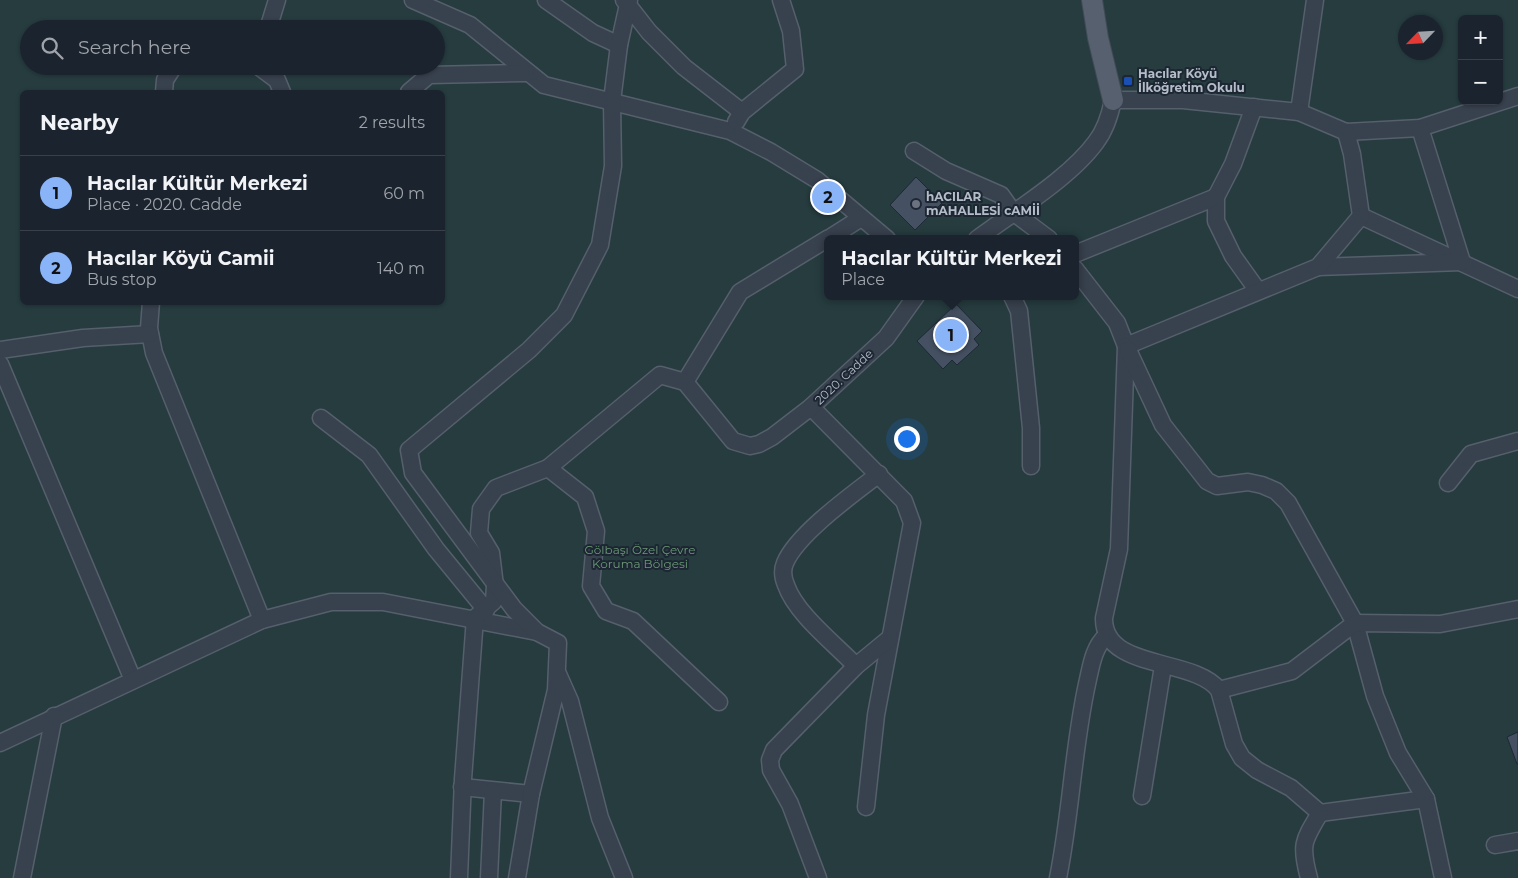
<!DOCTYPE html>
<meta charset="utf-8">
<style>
body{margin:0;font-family:Montserrat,sans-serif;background:#282f3a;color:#f1f3f6}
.controls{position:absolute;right:15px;top:15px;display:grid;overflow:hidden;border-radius:8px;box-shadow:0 1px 4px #0004}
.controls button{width:45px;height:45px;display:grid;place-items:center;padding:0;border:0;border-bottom:1px solid #39404a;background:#1b232e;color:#f1f3f6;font:25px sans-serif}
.compass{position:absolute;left:1398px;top:15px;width:45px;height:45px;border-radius:50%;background:#1b232e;box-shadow:0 1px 4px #0004;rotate:245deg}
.you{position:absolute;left:906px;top:438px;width:18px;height:18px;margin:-12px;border:4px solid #fff;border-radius:50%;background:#1a73e8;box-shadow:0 0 0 8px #1a73e833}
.badge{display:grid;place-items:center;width:32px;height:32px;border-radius:50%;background:#8ab4f8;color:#111;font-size:16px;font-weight:700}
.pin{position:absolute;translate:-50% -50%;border:2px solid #fff;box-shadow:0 1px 5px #0006}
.popup{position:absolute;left:824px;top:235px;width:255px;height:65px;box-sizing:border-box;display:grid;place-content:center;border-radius:8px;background:#1b232e;filter:drop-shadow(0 1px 4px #0005);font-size:16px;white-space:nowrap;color:#a0a4aa}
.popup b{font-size:19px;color:#f1f3f6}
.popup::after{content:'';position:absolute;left:50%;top:100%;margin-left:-10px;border:10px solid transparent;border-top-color:#1b232e}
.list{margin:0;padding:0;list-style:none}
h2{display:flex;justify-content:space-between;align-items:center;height:65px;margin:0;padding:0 20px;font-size:21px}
h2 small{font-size:16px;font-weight:400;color:#a0a4aa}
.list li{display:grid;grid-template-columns:32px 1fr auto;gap:15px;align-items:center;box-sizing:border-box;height:75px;padding:0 20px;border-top:1px solid #39404a}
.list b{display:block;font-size:19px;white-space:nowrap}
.list p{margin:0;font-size:16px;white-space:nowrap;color:#a0a4aa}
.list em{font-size:16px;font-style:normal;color:#a0a4aa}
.icon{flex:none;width:28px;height:28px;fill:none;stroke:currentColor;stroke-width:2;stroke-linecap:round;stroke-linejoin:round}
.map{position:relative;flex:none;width:1518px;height:878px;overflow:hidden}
.search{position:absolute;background:#1b232e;box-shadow:0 1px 4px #0004;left:20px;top:20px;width:425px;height:55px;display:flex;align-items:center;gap:12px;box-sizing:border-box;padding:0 18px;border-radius:28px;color:#a0a4aa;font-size:19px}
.panel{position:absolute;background:#1b232e;box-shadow:0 1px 4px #0004;left:20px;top:90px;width:425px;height:215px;border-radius:8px}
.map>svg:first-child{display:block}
</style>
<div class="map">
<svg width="1518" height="878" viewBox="0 0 1518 878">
<rect width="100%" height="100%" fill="#242f3e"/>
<!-- green -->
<path fill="#263c3f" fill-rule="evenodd" d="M0,0H1518V878H0ZM1462,19H1499V101H1462ZM1406,22H1436V52H1406ZM29,29H436V66H29ZM22,92H442V302H22ZM827,239H1075V296H827Z"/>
<!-- building -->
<g fill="#455162" stroke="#1f2835">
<polygon points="916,177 942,203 915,230 890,205"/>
<polygon points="956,304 982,331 974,339 979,345 957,365 952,360 943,369 917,341"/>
<polygon points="1518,732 1518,764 1517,764 1507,737"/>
</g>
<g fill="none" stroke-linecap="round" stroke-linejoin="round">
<!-- minor casing -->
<g stroke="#565f6c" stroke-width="19">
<g id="minor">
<polyline points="413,0 470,25 544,85 730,131 771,152 817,180 887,239"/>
<polyline points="546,0 593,33 619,45"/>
<polyline points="624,0 649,32 684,67 742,112"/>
<polyline points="268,29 277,0"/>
<polyline points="258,66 277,80 282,92"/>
<polyline points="164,92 165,80 174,66"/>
<polyline points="409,92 429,75 526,73"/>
<polyline points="1254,107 1233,164 1216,197 1216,221 1233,256 1258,291"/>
<polyline points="1299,112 1315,0"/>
<polyline points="736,122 742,112 795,69 791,31 781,0"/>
<polyline points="1346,132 1420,128 1518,96"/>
<polyline points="914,151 946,171 1001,195 1013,212 1049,239"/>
<polyline points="828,239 861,218"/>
<path d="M977,239C1013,212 1070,178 1096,142C1106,129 1110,115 1113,100H1183L1299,112L1346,132L1352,154L1361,216L1518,289"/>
<polyline points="1075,254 1216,197"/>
<polyline points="1318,267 1462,262 1420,128"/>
<polyline points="1075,269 1117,323 1126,346 1318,267 1361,216"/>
<polyline points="1012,296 1019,311 1031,428 1031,466"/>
<polyline points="151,302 149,328 154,353 262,620"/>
<path d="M1126,346L1119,549L1104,618C1103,671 1194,657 1219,690L1234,744L1242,758L1257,770L1291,788L1320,813L1426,799L1443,878"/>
<polyline points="0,350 83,338 150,334"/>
<polyline points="1128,350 1163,425 1207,481 1217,486 1248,482 1262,485 1276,491 1288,503 1355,623 1375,696 1398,753 1426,799"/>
<polyline points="0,364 133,680"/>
<polyline points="685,382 740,292 827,239"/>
<polyline points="811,407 904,501 912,523 876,715 866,807"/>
<polyline points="321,418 369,455 436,549 486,610"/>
<polyline points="548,468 585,497 596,531 591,586 606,611 633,621 719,702"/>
<polyline points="1448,483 1471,454 1518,441"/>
<path d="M856,666C834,643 796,614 786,585C783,578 782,570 785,563C797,534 853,494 879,474"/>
<polyline points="558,674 570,701 600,818 624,878"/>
<polyline points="1219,690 1292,671 1355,623 1440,624 1518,609"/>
<polyline points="0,743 262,620 331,602 383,602 537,632"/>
<polyline points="462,787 531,794"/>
<polyline points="1142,796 1163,666"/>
<polyline points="1495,845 1518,841"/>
<polyline points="22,878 54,716"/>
<polyline points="459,878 463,779 475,618 494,601 495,586 491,553 479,533 481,509 496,488 548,468 660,375 685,382 733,441 750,446 759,444 772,437 811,407 886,338 916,296"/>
<polyline points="489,878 493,791"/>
<polyline points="517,878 531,794 556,690 558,643 537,632 514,609 413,473 409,450 529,350 564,315 600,245 613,166 612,101 619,45 629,0"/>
<polyline points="818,878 790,804 771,770 770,760 774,750 856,666 890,638"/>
<path d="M1058,878C1071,814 1073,748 1087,684C1091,667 1093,648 1106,636"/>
<path d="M1309,878C1300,845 1303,841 1320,813"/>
</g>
</g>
<!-- major casing -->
<g stroke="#414a57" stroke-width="22">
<polyline id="major" points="1092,0 1098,38 1113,100"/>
</g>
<!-- minor -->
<use href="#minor" stroke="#38414e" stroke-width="16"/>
<!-- major -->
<use href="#major" stroke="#56606e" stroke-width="20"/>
</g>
<!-- markers -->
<rect fill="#1a4fb4" stroke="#1d2633" stroke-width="2" x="1123" y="76" width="10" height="10" rx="2.5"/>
<circle fill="#6b7280" stroke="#1d2633" stroke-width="2" cx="916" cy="204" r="5"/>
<g text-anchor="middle" stroke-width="4" stroke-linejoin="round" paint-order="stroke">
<!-- poi labels -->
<g font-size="12" font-weight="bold" fill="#b4bcc9" stroke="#1d2633" text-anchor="start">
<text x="1138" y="78">Hacılar Köyü<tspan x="1138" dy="14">İlköğretim Okulu</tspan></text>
<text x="926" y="201">hACILAR<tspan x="926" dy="14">mAHALLESİ cAMİİ</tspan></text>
</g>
<!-- street labels -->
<g font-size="12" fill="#b4bcc9" stroke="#1d2633">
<text transform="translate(844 377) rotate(-43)" y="4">2020. Cadde</text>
</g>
<!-- park labels -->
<g font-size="12" fill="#6b9a76" stroke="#1d2633">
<text x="640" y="554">Gölbaşı Özel Çevre<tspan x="640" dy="14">Koruma Bölgesi</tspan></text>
</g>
</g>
</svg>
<div class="controls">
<button>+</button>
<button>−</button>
</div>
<svg class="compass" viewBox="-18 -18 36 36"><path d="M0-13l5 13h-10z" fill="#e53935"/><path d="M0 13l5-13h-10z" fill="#a0a4aa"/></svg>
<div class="you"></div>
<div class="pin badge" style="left:951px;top:335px">1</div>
<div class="popup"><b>Hacılar Kültür Merkezi</b>Place</div>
<div class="pin badge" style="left:828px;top:197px">2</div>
<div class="search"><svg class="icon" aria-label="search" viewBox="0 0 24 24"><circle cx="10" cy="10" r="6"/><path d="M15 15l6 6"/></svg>Search here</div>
<section class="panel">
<h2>Nearby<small>2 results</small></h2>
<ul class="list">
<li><span class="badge">1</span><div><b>Hacılar Kültür Merkezi</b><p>Place · 2020. Cadde</p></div><em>60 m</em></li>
<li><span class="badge">2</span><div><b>Hacılar Köyü Camii</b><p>Bus stop</p></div><em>140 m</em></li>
</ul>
</section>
</div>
